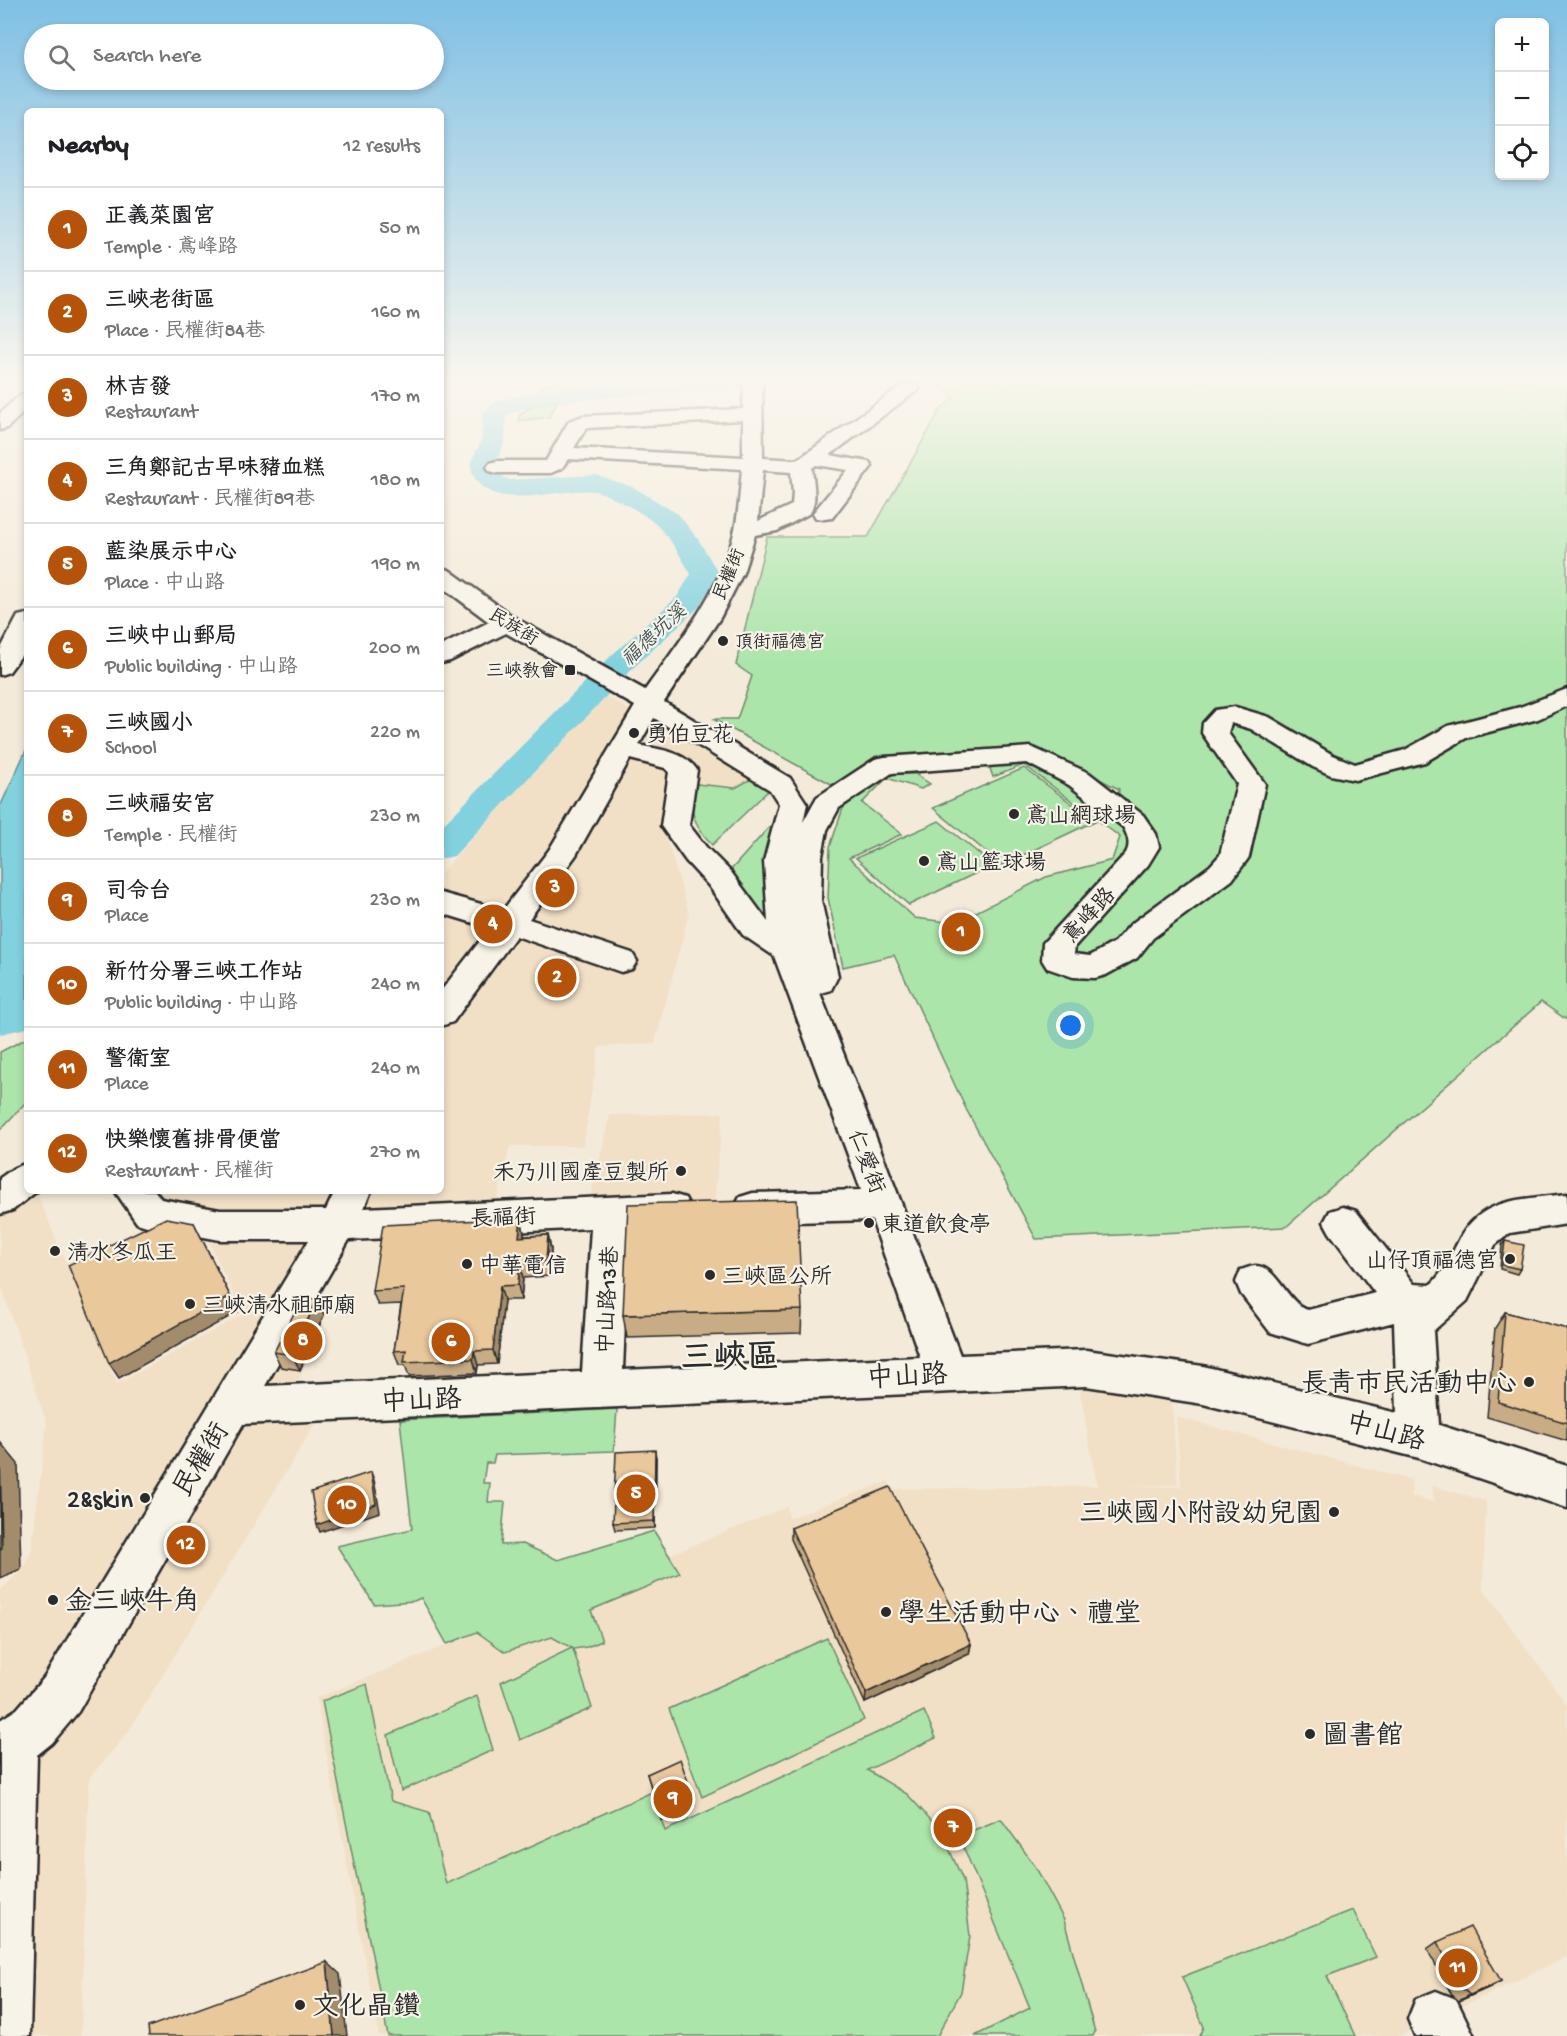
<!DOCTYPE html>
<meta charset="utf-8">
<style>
body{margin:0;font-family:"Gochi Hand","LXGW WenKai TC",sans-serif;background:#f2f2f2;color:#202124}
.controls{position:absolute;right:18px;top:18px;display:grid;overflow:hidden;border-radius:9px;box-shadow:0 3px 9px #0003}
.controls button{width:54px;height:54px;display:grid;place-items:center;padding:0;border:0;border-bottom:2px solid #e0e0e0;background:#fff;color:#202124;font:30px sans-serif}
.you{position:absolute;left:1071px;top:1026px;width:21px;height:21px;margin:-15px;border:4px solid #fff;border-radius:50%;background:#1a73e8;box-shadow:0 0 0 9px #1a73e833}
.badge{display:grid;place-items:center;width:39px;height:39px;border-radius:50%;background:#b45309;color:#fff;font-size:20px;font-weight:700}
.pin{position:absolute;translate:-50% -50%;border:3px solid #fff;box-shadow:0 2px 6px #0006}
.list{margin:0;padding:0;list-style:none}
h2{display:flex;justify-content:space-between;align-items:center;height:78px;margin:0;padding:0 24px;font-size:26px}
h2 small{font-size:20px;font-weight:400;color:#757577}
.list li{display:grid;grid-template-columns:39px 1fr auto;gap:18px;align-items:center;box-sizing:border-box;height:84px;padding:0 24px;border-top:2px solid #e0e0e0}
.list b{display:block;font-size:22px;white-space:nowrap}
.list p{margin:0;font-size:20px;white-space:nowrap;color:#757577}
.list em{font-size:20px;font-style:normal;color:#757577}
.icon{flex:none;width:33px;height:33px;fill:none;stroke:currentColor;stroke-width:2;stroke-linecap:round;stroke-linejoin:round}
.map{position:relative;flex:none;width:1567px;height:2036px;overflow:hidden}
.search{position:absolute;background:#fff;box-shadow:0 3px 9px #0003;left:24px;top:24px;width:420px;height:66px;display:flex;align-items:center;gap:15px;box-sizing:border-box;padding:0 21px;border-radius:33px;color:#757577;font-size:22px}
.panel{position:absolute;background:#fff;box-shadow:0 3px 9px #0003;left:24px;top:108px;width:420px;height:1086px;border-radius:9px}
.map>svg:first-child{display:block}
</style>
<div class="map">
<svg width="1567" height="2036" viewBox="0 0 1567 2036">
<rect width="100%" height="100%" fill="#f4ead9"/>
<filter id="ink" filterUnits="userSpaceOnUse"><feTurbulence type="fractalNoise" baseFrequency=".0167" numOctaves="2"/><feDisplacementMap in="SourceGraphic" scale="12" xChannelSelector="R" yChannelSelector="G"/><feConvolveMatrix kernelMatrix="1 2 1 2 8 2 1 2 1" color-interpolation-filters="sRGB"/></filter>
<g filter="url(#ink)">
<!-- built -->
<g fill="#f1e0c6">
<polygon points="600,693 751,779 735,788 680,783 666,837 689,913 655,1043 599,1047 583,1146 510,1146 495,1209 354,1217 153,1207 141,1191 441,1191 441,873"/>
<polygon points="723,1113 714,1204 588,1208 610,1115"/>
<polygon points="27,1191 36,1191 117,1384 243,1314 201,1225 330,1228 280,1312 326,1315 291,1398 323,1411 127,1734 89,1778 81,2036 0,2036 0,1591 23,1569 31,1552 47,1424 0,1282 0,1206"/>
<polygon points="1078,1380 1171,1392 1178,1485 1124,1486 1181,1487 1176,1417 1411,1480 1412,1496 1433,1502 1433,1486 1486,1501 1483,1588 1567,1705 1567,1957 1399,2036 379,2036 316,1698 787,1507 789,1518 888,1481 893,1489 1097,1486"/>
</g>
<!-- green -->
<g fill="#abe5aa" stroke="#6b886a" stroke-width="1.5">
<polygon points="564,381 699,381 549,393 541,386"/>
<polygon points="937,381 1567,381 1567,1020 1541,1002 1286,1227 1036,1239 966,1109 894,955 843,967 828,898 830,847 843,808 889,774 915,774 930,784 921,789 887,778 862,803 902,834 849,858 915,918 954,923 1046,877 1112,860 1120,837 1024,765 993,777 988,763 1028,760 1117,814 1119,789 1036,747 876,756 833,785 713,719 737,719 752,676 736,665 767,537 868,537 941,409 954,398"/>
<polygon points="557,402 549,417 519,421 520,414 534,405"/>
<polygon points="1024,768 1095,821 1002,865 933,808"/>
<path d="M751,779L769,790L712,845C695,825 686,811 697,784L735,788Z"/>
<polygon points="779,816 773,933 729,872"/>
<polygon points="939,821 993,865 909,905 856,858"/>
<polygon points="27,1038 27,1101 0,1130 0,1052"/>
<polygon points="617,1409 614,1451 495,1455 493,1463 486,1463 483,1483 490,1483 488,1502 505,1502 501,1545 523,1544 558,1560 654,1531 680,1573 591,1610 602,1641 587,1647 573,1649 592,1708 520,1740 501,1682 572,1648 552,1637 505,1652 477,1632 447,1644 421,1598 414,1601 374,1604 337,1546 412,1529 400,1420"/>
<polygon points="827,1638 864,1720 702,1797 669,1709"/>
<polygon points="367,1684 391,1801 429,1812 446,1884 652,1792 665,1831 924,1711 936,1738 867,1770 907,1794 941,1831 963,1880 970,1936 961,1992 937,2036 388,2036 322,1701"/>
<polygon points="477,1696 493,1750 401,1791 388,1735"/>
<polygon points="1001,1819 1035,1866 1064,1920 1095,2032 1093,2036 975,2036 1030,2008 959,1836"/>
<polygon points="1353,1910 1376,1957 1327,1976 1355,2036 1200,2036 1204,2027 1182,1977"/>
</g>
<!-- water -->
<polygon fill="#82d1df" stroke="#5f8f97" stroke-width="1.5" points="27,748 27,1012 0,1029 0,807"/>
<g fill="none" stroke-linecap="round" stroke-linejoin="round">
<!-- river -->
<g fill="#82d1df" fill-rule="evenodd">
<path d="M663,381H757L754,386L746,388C706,391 529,398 506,416L505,442L496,462L497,470L504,478L510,480L596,475L633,487L678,514L698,539L719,574L698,608L635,666L454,856L441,859V827L613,654L677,597L691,574C669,536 660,521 619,501C611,497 602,492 594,491C562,486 486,517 472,471C468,460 478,451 481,441C483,433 482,423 482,414L496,401L546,390Z"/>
<polygon points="27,1000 27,1028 0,1034 0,1004"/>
</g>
<!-- minor casing -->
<g stroke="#2b2b2b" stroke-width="5">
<g id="minor">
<path d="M744,381H762L763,458L797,460L903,385H917L919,389L830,455L869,462L872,466L832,518L824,519L816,518L813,513L848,470L816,465L812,468C813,482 818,500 810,513L777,531L755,535L743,573L720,618L664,702L790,778L807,804L803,822L817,797L875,759L885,757L1031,747L1089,773L1143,815L1156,834L1159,847L1148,865L1075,946L1074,954L1090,956L1115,942L1131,924L1210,866L1220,855L1237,784L1202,733L1203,723L1215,710L1235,707L1269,717L1333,755L1355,764L1405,750L1448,726L1520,707L1567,689V706L1538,719L1466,738L1425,762L1355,780L1331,775L1313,767L1251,729L1231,723L1228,733L1265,784L1249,857L1244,864L1232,880L1153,938L1137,958L1106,975L1095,978L1073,977L1047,968L1042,960L1043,943L1126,853C1131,844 1128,836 1123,827L1069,785L1027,763L892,773L839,808L827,830L822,856L821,900L838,976L831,990L820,993L960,1355L1086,1350L1203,1366L1397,1413L1394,1322L1308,1344L1270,1332L1241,1294L1236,1282L1241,1270C1245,1269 1251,1266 1255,1266C1277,1265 1286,1303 1308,1310L1375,1293L1330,1233L1324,1222L1330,1211L1343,1207L1356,1211L1414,1284L1430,1285C1444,1273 1451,1255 1460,1238C1483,1196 1524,1200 1567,1194V1224L1510,1233L1495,1245L1467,1301L1433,1331L1439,1425L1567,1466V1508L1419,1458L1203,1404L1086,1386L243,1424L78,1712L52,1743L37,1755L30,2036H0V1720L17,1709L44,1678L309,1240H220L150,1227L137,1223L115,1191H155L161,1199L220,1210H326L335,1191H371L364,1208L672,1194L685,1198L691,1209L685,1220L672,1224L629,1226L623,1370L920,1357L872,1220L753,1223L740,1219L734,1208L740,1197L753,1193L861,1190L774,956L743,935L709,886L686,861L661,826L669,772L665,768L630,759L576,855L529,919L632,953L637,961L632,969L621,972L516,936L453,1022L441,1026V991L490,928L441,913V893L503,910L549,850L635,706L506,633L450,661L441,663V646L489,622L441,586V568L449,570L515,618L645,690C680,641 722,589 735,529C739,510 740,489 742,469L568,459L562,468L551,473H497L490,471L487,467L490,463L497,461H546L569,421L583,416L743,409ZM743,420V457L574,448L586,428ZM763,470L791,472L793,493L792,505L758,521ZM654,718L770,790L779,804L764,861L768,922L731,872L706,847L689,825L697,770C684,751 660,750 639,745ZM591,1228L582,1372L265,1386L349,1240Z"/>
<polygon points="27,393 27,409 7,428 0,430 0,413 20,395"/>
<polygon points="27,614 27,648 9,672 0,675 0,650 18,616"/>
<polygon points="27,1163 27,1191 37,1191 13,1210 0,1214 0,1178 14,1168"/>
<polygon points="1436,1991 1456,1999 1474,2036 1415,2036 1408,2019 1416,1999"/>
</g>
</g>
<!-- minor -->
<use href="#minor" fill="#f7f3e8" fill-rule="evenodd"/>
</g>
<!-- wall -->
<g fill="#c8ac85" stroke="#2b2b2b" stroke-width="1.5">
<polygon points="521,1218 524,1233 524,1236 548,1235 551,1250 549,1276 523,1278 521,1300 504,1300 497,1364 478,1365 477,1373 409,1376 405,1365 399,1365 394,1351 401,1304 378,1305 372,1291"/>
<polygon points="1505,1241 1520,1269 1517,1274 1500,1269 1502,1245"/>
<polygon points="317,1299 324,1315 300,1370 281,1367 274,1352"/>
<polygon points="802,1310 801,1333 627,1338 623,1315"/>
<polygon points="1505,1312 1567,1329 1567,1441 1487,1417 1495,1328"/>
<polygon points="656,1458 655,1528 615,1530 613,1523"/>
<polygon points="791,1528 971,1644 969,1654 865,1703 791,1539"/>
<polygon points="647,1774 693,1796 694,1805 661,1820"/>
<polygon points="1437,1942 1501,1981 1490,1987 1459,2001 1452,1995 1427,1949"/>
</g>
<!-- shaded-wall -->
<g fill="#a38c6c" stroke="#2b2b2b" stroke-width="1.5">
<polygon points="521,1218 524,1233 523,1252 519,1237"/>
<polygon points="194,1223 238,1312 119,1378 109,1363"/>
<polygon points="548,1235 551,1250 549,1276 546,1261"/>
<polygon points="520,1263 523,1278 521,1300 518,1285"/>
<polygon points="500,1286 504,1300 497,1364 493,1350"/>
<polygon points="317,1299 324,1315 300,1370 292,1355"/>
<polygon points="474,1351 478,1365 477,1373 473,1359"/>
<polygon points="0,1442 18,1464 21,1569 0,1578"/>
<polygon points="655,1450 656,1458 655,1528 654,1521"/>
<polygon points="371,1472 374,1480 380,1512 320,1532 317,1525"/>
<polygon points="971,1644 969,1654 865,1703 866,1693"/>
<polygon points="693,1796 694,1805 661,1820 659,1811"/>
<polygon points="327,1962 340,1974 347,2036 334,2036"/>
<polygon points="1501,1981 1490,1987 1459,2001 1470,1995"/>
</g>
<!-- building -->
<g fill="#e9c89b" stroke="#2b2b2b" stroke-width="1.5">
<polygon points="797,1200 802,1310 623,1315 628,1204"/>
<polygon points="166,1218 194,1223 230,1296 109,1363 68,1265"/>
<polygon points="521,1218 519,1237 548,1235 546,1261 520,1263 518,1285 500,1286 493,1350 474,1351 473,1359 404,1362 406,1350 394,1351 404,1289 372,1291 383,1225"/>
<polygon points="1505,1241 1524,1245 1520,1269 1502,1265"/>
<polygon points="302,1298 317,1299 292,1355 274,1352"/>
<polygon points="1505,1312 1567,1329 1567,1423 1498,1402"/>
<polygon points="0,1449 2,1548 0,1549"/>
<polygon points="655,1450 654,1521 613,1523 616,1452"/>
<polygon points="371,1472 376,1504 317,1525 311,1492"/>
<polygon points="890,1487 971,1644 866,1693 791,1528"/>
<polygon points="680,1759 693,1796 659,1811 647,1774"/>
<polygon points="1470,1927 1501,1981 1470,1995 1463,1989 1437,1942"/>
<polygon points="327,1962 334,2036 149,2036 148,2027"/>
</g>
</g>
<!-- sky -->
<linearGradient id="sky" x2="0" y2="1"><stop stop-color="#7fc0e4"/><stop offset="0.57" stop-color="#faf6ee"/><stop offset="1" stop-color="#faf6ee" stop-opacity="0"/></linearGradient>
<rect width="1567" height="666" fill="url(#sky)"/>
<!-- markers -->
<g fill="#2b2b2b" stroke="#f7f3e8" stroke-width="2">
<circle cx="723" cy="641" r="6"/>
<rect x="564" y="664" width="12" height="12" rx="3"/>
<circle cx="634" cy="733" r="6"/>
<circle cx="1014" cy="814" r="6"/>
<circle cx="924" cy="861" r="6"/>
<circle cx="681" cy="1171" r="6"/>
<circle cx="869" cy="1223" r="6"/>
<circle cx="55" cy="1251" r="6"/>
<circle cx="1510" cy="1259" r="6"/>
<circle cx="467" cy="1264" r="6"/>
<circle cx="710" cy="1275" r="6"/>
<circle cx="190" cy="1304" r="6"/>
<circle cx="1529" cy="1382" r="6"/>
<circle cx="145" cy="1498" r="6"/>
<circle cx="1334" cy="1512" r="6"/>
<circle cx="53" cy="1600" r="6"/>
<circle cx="886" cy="1612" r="6"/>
<circle cx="1310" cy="1734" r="6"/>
<circle cx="300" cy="2005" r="6"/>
</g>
<g text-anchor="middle" stroke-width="4.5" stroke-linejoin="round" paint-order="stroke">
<!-- far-street labels -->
<g font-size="18" fill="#2b2b2b" stroke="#f7f3e8">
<text transform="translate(728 574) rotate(-67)" y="6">民權街</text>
<text transform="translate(514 626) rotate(31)" y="6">民族街</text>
</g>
<!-- far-poi labels -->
<g font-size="18" fill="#2b2b2b" stroke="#f7f3e8" text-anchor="start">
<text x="735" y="647">頂街福德宮</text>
<text x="558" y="676" text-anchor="end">三峽教會</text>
</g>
<!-- far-water labels -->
<g font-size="20" font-style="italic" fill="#415458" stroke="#f7f3e8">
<text transform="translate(653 634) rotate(-43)" y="7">福德坑溪</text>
</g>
<!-- poi labels -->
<g font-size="22" fill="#2b2b2b" stroke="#f7f3e8" text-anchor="start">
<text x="646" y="741">勇伯豆花</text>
<text x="1026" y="822">鳶山網球場</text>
<text x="936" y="869">鳶山籃球場</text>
<text x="669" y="1179" text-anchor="end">禾乃川國產豆製所</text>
<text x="881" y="1231">東道飲食亭</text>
<text x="67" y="1259">清水冬瓜王</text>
<text x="1498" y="1267" text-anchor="end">山仔頂福德宮</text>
<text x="479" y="1272">中華電信</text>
<text x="722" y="1283">三峽區公所</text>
<text x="202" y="1312">三峽清水祖師廟</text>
</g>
<!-- street labels -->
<g font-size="22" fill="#2b2b2b" stroke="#f7f3e8">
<text transform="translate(1088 914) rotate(-48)" y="8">鳶峰路</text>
<text transform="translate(868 1161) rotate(69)" y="8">仁愛街</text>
<text transform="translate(503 1216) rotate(-3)" y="8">長福街</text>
<text transform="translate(606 1300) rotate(-87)" y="8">中山路13巷</text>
</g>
<!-- near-street labels -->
<g font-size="27" fill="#2b2b2b" stroke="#f7f3e8">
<text transform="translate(907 1375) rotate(-3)" y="9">中山路</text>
<text transform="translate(421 1399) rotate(-2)" y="9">中山路</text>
<text transform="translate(1386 1430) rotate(15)" y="9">中山路</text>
<text transform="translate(200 1459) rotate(-59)" y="9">民權街</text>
</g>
<!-- near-poi labels -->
<g font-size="27" fill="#2b2b2b" stroke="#f7f3e8" text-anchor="start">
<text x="1517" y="1391" text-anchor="end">長青市民活動中心</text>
<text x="133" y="1507" text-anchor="end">2&amp;skin</text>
<text x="1322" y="1521" text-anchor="end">三峽國小附設幼兒園</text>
<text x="65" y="1609">金三峽牛角</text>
<text x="898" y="1621">學生活動中心、禮堂</text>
<text x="1322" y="1743">圖書館</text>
<text x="312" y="2014">文化晶鑽</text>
</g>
<!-- near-district labels -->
<g font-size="33" font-weight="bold" fill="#2b2b2b" stroke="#f7f3e8">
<text x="730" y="1367">三峽區</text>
</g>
</g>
</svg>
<div class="controls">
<button>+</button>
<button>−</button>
<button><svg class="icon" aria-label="locate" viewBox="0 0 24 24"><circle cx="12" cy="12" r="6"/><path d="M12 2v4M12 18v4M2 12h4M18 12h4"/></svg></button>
</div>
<div class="you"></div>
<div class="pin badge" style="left:961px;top:932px">1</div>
<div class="pin badge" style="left:557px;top:978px">2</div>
<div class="pin badge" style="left:555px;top:888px">3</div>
<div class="pin badge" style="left:493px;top:924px">4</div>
<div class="pin badge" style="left:636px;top:1494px">5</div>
<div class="pin badge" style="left:451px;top:1342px">6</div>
<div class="pin badge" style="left:953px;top:1828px">7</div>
<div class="pin badge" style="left:303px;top:1341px">8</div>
<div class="pin badge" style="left:673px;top:1799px">9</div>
<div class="pin badge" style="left:347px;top:1505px">10</div>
<div class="pin badge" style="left:1458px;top:1968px">11</div>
<div class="pin badge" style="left:186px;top:1545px">12</div>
<div class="search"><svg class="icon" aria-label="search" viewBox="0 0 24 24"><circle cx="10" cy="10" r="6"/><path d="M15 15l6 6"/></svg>Search here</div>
<section class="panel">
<h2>Nearby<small>12 results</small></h2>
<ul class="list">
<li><span class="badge">1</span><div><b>正義菜園宮</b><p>Temple · 鳶峰路</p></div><em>50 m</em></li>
<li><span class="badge">2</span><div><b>三峽老街區</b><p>Place · 民權街84巷</p></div><em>160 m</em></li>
<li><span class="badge">3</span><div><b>林吉發</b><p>Restaurant</p></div><em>170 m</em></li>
<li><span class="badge">4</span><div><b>三角鄭記古早味豬血糕</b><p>Restaurant · 民權街89巷</p></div><em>180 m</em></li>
<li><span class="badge">5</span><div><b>藍染展示中心</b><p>Place · 中山路</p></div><em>190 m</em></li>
<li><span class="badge">6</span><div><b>三峽中山郵局</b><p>Public building · 中山路</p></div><em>200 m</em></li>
<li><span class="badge">7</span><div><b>三峽國小</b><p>School</p></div><em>220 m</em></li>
<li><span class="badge">8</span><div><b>三峽福安宮</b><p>Temple · 民權街</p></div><em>230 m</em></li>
<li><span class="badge">9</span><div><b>司令台</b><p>Place</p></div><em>230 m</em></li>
<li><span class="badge">10</span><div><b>新竹分署三峽工作站</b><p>Public building · 中山路</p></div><em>240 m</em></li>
<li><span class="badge">11</span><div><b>警衛室</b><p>Place</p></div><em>240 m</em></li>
<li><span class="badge">12</span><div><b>快樂懷舊排骨便當</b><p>Restaurant · 民權街</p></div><em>270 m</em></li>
</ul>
</section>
</div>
